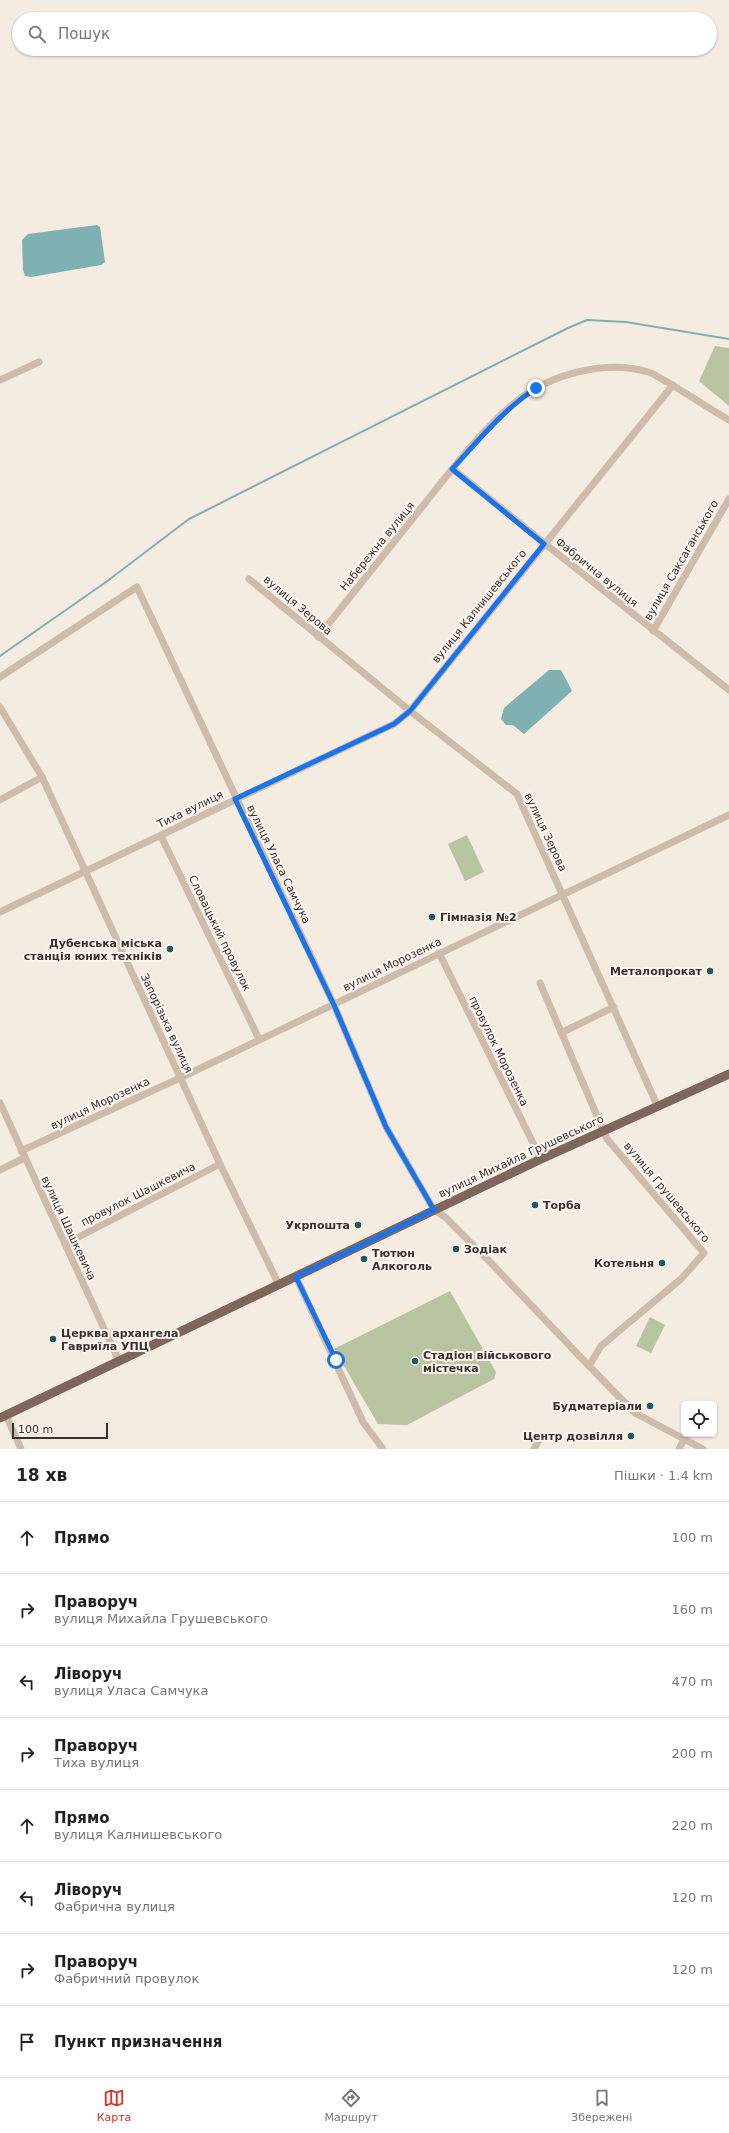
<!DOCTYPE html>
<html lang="uk">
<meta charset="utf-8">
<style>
body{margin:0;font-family:"DejaVu Sans",sans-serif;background:#f2f2f2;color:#222}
.controls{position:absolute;right:12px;bottom:12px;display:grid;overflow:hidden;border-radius:6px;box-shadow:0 1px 3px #0004}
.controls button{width:36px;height:36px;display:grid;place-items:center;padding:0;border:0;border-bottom:1px solid #e0e0e0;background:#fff;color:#222;font:20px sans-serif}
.scale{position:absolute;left:12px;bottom:10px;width:96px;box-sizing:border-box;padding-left:4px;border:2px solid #3b302b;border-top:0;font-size:11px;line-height:14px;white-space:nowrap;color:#3b302b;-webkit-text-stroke:3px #fbf5ee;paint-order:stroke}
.stop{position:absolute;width:12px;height:12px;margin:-9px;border:3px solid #1a73e8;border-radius:50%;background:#fff}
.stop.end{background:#1a73e8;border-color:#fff;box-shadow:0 1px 4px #0008}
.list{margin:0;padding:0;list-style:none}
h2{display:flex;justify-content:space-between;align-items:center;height:52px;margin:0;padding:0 16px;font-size:17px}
h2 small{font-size:13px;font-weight:400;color:#767676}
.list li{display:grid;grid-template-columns:26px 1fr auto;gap:12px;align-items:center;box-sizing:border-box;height:72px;padding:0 16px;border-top:1px solid #e0e0e0}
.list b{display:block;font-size:15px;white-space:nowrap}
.list p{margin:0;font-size:13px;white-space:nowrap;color:#767676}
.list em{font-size:13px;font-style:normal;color:#767676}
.icon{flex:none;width:22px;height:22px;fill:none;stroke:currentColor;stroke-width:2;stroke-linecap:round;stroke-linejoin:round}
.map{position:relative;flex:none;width:729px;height:1449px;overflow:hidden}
.search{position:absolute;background:#fff;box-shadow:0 1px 3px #0004;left:12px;right:12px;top:12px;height:44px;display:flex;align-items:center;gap:10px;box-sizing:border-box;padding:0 14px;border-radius:22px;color:#767676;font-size:15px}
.sheet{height:628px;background:#fff}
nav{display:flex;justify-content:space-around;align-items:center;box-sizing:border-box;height:56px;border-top:1px solid #e0e0e0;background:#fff;font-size:11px;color:#767676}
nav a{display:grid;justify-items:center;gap:2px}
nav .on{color:#d93025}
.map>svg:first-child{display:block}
</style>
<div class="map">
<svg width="729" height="1449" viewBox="0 0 729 1449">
<rect width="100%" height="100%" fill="#f4ebe1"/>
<!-- green -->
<g fill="#b8c4a0">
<polygon points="715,346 729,348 729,406 699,381"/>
<polygon points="467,835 484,872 465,881 448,844"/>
<polygon points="450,1291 496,1372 494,1379 407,1425 378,1424 334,1349"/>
<polygon points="650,1317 665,1325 651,1353 636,1346"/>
</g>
<!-- water -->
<g fill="#7fb0b2">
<polygon points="97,225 100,227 105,262 101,265 31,277 25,276 23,270 22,240 28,234"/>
<polygon points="549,670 561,670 572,691 524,734 513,725 506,725 501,719 504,708"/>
</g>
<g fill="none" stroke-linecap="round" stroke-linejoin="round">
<!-- stream -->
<polyline stroke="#7fb0b2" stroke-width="2" points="0,656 106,582 189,519 568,328 587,320 626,322 729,339"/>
<!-- minor -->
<g stroke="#cdbbac" stroke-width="7">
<polyline points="0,380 39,362"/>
<polyline points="453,469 544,543 729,690"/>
<polyline points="249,579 410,711 517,794 657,1105"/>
<polyline points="653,631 729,499"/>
<path d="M318,637C354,592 390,547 426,502C452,469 484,427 517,401C551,374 606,359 648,372C655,374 661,379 667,382C688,394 708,408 729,420"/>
<polyline points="0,677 137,587 334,1005 386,1127 434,1210 445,1217 491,1263 589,1366 601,1346 681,1279 704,1253 607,1139 540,983"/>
<polyline points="0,707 42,777 220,1164 279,1285"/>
<polyline points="0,800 42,777"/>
<polyline points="161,836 259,1039"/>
<polyline points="0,912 394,724 410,711 673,385"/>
<polyline points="439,953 541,1159"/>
<polyline points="561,1033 614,1007"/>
<polyline points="0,1103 119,1361"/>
<polyline points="21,1151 180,1078 729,815"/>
<polyline points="0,1170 24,1158"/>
<polyline points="65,1244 220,1164"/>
<polyline points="296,1277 363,1422 383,1449"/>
<polyline points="589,1366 635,1413 703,1449"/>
<polyline points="6,1415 21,1449"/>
<polyline points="534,1449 541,1436"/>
<polyline points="679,1449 684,1439"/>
</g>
<!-- major -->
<polyline stroke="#7d675c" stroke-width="9" points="0,1418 539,1160 729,1074"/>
</g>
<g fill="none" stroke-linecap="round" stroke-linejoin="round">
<!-- route -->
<path stroke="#1a73e8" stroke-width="5" d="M336,1360L296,1277L434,1210L386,1127L334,1005L235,799L394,724L410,711L544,544L452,469C479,440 503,410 536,388"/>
</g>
<!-- markers -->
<g fill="#1f5a5e" stroke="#fbf5ee" stroke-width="1.5">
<circle cx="432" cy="917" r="4"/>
<circle cx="170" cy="949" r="4"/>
<circle cx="710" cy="971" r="4"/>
<circle cx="535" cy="1205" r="4"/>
<circle cx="358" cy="1225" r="4"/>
<circle cx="456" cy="1249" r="4"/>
<circle cx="364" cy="1259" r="4"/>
<circle cx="662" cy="1263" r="4"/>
<circle cx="53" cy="1339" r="4"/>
<circle cx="415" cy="1361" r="4"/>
<circle cx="650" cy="1406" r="4"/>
<circle cx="631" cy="1436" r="4"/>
</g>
<g text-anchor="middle" stroke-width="4" stroke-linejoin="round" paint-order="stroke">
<!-- street labels -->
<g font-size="11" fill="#3b302b" stroke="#fbf5ee">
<text transform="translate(377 546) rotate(-51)" y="4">Набережна вулиця</text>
<text transform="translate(681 560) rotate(-60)" y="4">вулиця Саксаганського</text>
<text transform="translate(597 572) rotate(39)" y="4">Фабрична вулиця</text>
<text transform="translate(298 605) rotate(40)" y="4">вулиця Зерова</text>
<text transform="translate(479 606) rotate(-51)" y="4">вулиця Калнишевського</text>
<text transform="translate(190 809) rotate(-26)" y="4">Тиха вулиця</text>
<text transform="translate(546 832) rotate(65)" y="4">вулиця Зерова</text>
<text transform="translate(279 864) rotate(64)" y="4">вулиця Уласа Самчука</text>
<text transform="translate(220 933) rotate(64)" y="4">Словацький провулок</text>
<text transform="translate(392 964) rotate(-26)" y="4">вулиця Морозенка</text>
<text transform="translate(167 1023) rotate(65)" y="4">Запорізька вулиця</text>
<text transform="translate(499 1051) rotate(64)" y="4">провулок Морозенка</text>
<text transform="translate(100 1103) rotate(-25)" y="4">вулиця Морозенка</text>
<text transform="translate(521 1156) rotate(-25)" y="4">вулиця Михайла Грушевського</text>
<text transform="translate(667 1192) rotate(50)" y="4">вулиця Грушевського</text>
<text transform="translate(138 1194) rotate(-27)" y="4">провулок Шашкевича</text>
<text transform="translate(69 1228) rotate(65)" y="4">вулиця Шашкевича</text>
</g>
<!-- poi labels -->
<g font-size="11" font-weight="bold" fill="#3b302b" stroke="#fbf5ee" text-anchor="start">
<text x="440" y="921">Гімназія №2</text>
<text x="162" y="947" text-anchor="end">Дубенська міська<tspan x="162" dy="13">станція юних техніків</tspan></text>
<text x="702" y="975" text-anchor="end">Металопрокат</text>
<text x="543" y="1209">Торба</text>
<text x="350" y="1229" text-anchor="end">Укрпошта</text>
<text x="464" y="1253">Зодіак</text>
<text x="372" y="1257">Тютюн<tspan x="372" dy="13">Алкоголь</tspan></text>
<text x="654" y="1267" text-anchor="end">Котельня</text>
<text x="61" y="1337">Церква архангела<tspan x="61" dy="13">Гавриїла УПЦ</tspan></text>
<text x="423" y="1359">Стадіон військового<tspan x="423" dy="13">містечка</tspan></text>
<text x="642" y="1410" text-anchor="end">Будматеріали</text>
<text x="623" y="1440" text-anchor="end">Центр дозвілля</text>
</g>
</g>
</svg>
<div class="controls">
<button><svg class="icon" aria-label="locate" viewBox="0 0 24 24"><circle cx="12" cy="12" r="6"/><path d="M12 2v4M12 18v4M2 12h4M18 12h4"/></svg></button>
</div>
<div class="scale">100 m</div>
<div class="stop" style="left:336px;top:1360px"></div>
<div class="stop end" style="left:536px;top:388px"></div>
<div class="search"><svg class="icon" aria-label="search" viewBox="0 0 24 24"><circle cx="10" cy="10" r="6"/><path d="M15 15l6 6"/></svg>Пошук</div>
</div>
<section class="sheet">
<h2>18 хв<small>Пішки · 1.4 km</small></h2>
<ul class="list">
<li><svg class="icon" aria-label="ahead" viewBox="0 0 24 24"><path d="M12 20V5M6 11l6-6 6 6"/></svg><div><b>Прямо</b></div><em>100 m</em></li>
<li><svg class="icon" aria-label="right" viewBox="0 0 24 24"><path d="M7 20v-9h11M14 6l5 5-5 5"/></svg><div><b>Праворуч</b><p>вулиця Михайла Грушевського</p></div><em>160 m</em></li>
<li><svg class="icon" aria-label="left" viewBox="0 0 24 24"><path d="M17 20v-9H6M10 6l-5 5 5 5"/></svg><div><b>Ліворуч</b><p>вулиця Уласа Самчука</p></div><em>470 m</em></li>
<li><svg class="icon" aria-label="right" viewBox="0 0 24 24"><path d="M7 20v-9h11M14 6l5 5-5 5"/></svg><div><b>Праворуч</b><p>Тиха вулиця</p></div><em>200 m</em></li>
<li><svg class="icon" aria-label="ahead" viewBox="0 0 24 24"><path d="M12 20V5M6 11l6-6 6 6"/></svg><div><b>Прямо</b><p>вулиця Калнишевського</p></div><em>220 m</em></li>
<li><svg class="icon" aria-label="left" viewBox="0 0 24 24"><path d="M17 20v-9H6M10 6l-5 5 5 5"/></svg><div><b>Ліворуч</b><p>Фабрична вулиця</p></div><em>120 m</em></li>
<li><svg class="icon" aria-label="right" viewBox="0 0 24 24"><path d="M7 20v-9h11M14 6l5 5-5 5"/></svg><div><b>Праворуч</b><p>Фабричний провулок</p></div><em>120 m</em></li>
<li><svg class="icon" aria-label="arrive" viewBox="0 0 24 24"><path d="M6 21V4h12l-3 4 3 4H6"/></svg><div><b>Пункт призначення</b></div></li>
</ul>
</section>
<nav>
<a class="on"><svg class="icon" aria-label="map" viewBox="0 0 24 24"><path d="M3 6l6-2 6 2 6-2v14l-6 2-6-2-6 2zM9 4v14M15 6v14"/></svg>Карта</a>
<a><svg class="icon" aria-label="directions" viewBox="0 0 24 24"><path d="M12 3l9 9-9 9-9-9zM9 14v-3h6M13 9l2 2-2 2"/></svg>Маршрут</a>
<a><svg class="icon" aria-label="saved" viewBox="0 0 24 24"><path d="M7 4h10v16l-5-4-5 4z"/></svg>Збережені</a>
</nav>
